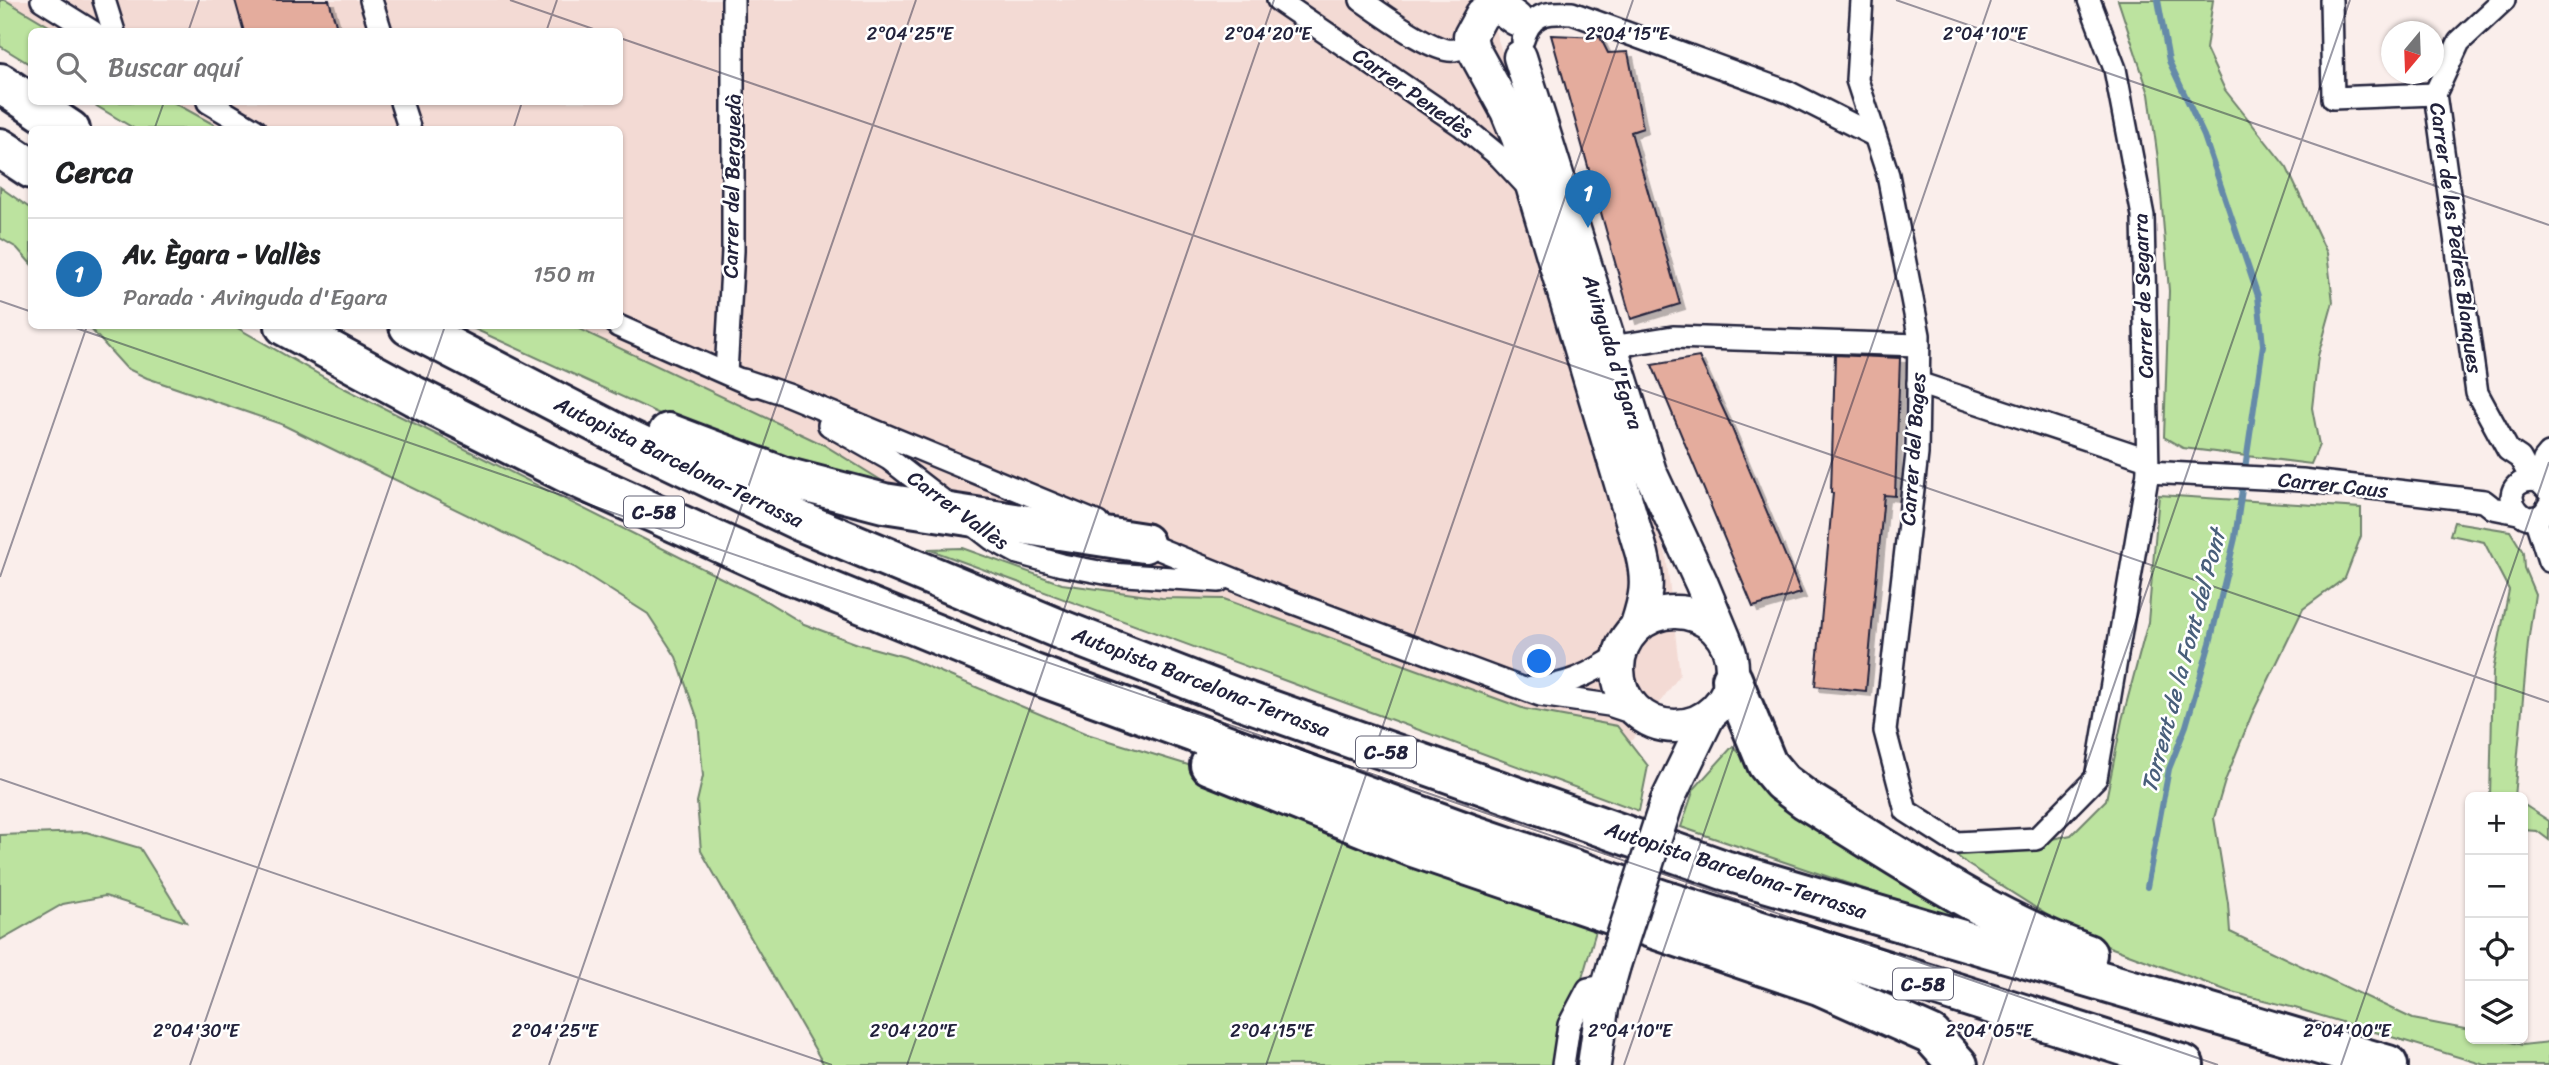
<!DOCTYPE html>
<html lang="es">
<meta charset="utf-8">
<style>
body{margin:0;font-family:Sriracha,sans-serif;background:#f2f2f2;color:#202124}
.controls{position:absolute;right:21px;bottom:21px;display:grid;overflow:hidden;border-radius:10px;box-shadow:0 2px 5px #0004}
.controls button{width:63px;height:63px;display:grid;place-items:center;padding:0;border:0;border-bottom:2px solid #e0e0e0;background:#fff;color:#202124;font:35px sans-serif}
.compass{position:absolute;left:2381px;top:21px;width:63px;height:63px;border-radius:50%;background:#fff;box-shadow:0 2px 5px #0004;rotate:199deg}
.you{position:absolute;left:1540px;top:662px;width:24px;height:24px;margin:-18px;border:5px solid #fff;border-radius:50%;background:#1a73e8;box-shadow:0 0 0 10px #1a73e833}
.badge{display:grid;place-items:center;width:46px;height:46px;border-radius:50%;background:#1f6fb2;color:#fff;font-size:23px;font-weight:700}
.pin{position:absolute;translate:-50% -58px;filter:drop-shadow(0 2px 4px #0008)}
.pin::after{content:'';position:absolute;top:37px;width:24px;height:21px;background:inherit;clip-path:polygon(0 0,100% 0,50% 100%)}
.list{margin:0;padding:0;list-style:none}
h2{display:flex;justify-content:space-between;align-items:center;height:91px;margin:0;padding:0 28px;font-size:30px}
h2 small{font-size:23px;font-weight:400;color:#757577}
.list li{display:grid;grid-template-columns:46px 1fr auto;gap:21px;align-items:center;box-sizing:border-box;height:112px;padding:0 28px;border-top:2px solid #e0e0e0}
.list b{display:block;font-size:26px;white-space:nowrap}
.list p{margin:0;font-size:23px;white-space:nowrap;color:#757577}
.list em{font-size:23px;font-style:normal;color:#757577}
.icon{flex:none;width:38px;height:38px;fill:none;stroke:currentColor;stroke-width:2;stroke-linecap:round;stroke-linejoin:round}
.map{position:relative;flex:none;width:2549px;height:1065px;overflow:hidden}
.search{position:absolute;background:#fff;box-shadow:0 2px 5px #0004;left:28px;top:28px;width:595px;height:77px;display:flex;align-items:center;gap:18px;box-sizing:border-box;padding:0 24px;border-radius:10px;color:#757577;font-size:26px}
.panel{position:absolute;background:#fff;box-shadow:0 2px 5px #0004;left:28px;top:126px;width:595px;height:203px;border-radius:10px}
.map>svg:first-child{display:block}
</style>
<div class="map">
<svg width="2549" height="1065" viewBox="0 0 2549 1065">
<defs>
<filter id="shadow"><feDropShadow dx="5" dy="5" stdDeviation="0" flood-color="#0004"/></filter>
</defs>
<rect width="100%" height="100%" fill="#faeeeb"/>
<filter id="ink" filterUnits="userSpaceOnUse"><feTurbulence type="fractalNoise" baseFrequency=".0143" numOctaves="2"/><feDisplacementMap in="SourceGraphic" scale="14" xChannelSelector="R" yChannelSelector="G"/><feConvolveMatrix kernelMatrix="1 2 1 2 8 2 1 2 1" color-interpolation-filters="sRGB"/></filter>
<g filter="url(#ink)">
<!-- built -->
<polygon fill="#f3dad4" points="0,0 1485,0 1666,554 1680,675 1626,748 1173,616 694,418 508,326 620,326 620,130 159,129 113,102 620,102 620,32 32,32"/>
<!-- green -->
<g fill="#bce39f" stroke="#6f826d" stroke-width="2">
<polygon points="0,0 5,0 57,31 32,32 31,65 0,46"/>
<polygon points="2118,0 2213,0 2206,49 2225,90 2287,168 2327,253 2333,302 2318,356 2312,408 2319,445 2311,464 2183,448 2164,437 2169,291 2158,159 2149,94"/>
<polygon points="90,102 173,102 222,129 135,129"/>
<polygon points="0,187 31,209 31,264 17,248 0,238"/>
<polygon points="88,326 234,326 336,384 761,598 804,624 858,644 905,657 1087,734 1198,768 1603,907 1577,995 1570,1065 824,1065 701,851 697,802 703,776 698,720 676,657 648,614 574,567 281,424 147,378 126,368"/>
<polygon points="468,326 573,326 824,445 913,500 775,467"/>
<polygon points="2159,495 2361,508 2361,536 2345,578 2303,609 2252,714 2225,781 2214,818 2228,903 2230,932 2413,1019 2470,1030 2470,1039 2499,1039 2522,1045 2549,1042 2549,1065 2485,1065 2295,1008 2228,991 2080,936 1967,864 1944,845 1983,853 2071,835 2106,800 2122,720 2148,622"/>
<polygon points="2454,522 2510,531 2523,552 2524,568 2535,594 2528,643 2514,797 2490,797 2493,671 2509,590 2484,542 2450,535"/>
<polygon points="962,548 1062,584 1162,598 1224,599 1525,709 1617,726 1648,766 1639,811 928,549"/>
<polygon points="1733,746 1802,820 1974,926 1681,827 1694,789"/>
<polygon points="2523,804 2549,821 2549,840 2537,831 2523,830"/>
<polygon points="86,832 140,848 186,922 105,896 63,904 0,940 0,835"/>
</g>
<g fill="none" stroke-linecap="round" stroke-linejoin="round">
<!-- stream -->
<polyline stroke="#658aa9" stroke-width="6" points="2147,887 2169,769 2186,726 2210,643 2235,538 2263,345 2258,296 2204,136 2169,61 2158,0"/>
</g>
<!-- building -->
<g fill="#e4ac9d" stroke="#22223b" stroke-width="2" filter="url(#shadow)">
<polygon points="235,0 329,0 338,32 244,32"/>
<polygon points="1551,35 1600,37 1608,53 1628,52 1643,128 1631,132 1680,304 1631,319"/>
<polygon points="1835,355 1900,358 1895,496 1884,495 1866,691 1815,686 1833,493 1831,493"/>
<polygon points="1699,357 1731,426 1801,593 1753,607 1652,365"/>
</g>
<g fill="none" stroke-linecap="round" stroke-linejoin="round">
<!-- street casing -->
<g stroke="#22223b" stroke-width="26">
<g id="street">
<polyline points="42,0 93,32"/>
<polyline points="104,0 114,32"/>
<polyline points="371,0 381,32"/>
<polyline points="1278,0 1461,125 1500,157 1528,187"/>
<path d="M1361,0C1379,12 1434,54 1454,50C1462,49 1466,42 1470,36"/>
<polyline points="1862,0 1857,80 1888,175 1919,335 1917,454 1885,731 1906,811 1956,843 2036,839 2096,778 2148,472 2143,216 2115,69 2089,0"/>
<polyline points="2331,0 2333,98 2435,94"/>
<polyline points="2504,0 2459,42 2435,94 2477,393 2508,450 2520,458 2532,480"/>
<path d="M1523,40C1531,13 1546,12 1572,13L1788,92L1875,136"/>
<polyline points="208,102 255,130"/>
<polyline points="401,102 410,130"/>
<polyline points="618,326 754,386"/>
<polyline points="1611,347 1673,337 1919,345"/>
<polyline points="726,373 733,251 733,0"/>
<polyline points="743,380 788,395 1098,523"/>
<polyline points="1918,383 2147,459"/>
<polyline points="829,425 889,459 992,539 1018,553 1062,565 1110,574 1219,581"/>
<polyline points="2148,472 2302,480 2484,501 2493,508 2518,513"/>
<polyline points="2538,481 2544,460 2549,454"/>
<path d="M2549,492C2542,484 2538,478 2526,481C2491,491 2531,542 2549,505"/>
<polyline points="2535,517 2549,561"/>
<polyline points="1137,540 1275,596 1540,695 1609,705 1642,716"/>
<path d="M1531,687C1564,688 1592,673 1619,655"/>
<polyline points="1563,1065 1569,1025 1588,989 1608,985"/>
</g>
</g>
<!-- secondary casing -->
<g stroke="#22223b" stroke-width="37">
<g id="secondary">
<path d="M1516,19L1501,8H1492L1482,14L1470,36L1473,49L1507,111L1518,138L1642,554C1649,583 1646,597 1637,625"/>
<polyline points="1520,57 1650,472 1701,582 1725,640"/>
<circle cx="1675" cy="669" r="57"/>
<polyline points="1667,801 1708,717"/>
<polyline points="1594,1065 1602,1008 1614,965"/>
</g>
</g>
<!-- highway casing -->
<g stroke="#22223b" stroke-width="44">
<g id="highway">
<polyline points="0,83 70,130"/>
<polyline points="0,148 32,169"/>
<polyline points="285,326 414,396 573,476 789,574 1034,674 1468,833 1663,900 2184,1065"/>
<polyline points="409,326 626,438 802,522 1064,631 1234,697 1724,870 2388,1065"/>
<polyline points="668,433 784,477 884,503 1144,543"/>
<path d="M1732,679L1767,764L1782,782L1806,800C1897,855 1986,918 2087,954"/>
<polyline points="1210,765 1413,847 1819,985 1931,1035 1958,1065"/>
</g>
</g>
<!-- street -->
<use href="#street" stroke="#fff" stroke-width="21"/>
<!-- secondary -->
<use href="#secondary" stroke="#fff" stroke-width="32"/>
<!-- highway -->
<use href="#highway" stroke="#fff" stroke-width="38"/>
<!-- secondary-bridge casing -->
<g stroke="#22223b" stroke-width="37" stroke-linecap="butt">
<polyline id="secondary-bridge" points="1614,965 1667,801"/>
</g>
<!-- secondary-bridge -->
<use href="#secondary-bridge" stroke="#fff" stroke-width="32"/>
</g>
</g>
<!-- ticks -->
<path fill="none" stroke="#22223b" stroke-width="2" stroke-opacity="0.45" d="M510,0L602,32M1896,0L2549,225M188,32L199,0M546,32L557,0M620,38L2549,702M154,130L164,102M513,130L522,102M0,301L32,312M70,326L2218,1065M0,577L87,326M0,779L832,1065M190,1065L445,326M549,1065L916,0M907,1065L1274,0M1266,1065L1633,0M1624,1065L1991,0M1983,1065L2350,0M2341,1065L2549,462"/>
<g text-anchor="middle" stroke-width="5" stroke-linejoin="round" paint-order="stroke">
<!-- shield labels -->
<g fill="#fff" stroke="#646476" stroke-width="2">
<rect x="624" y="496.5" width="60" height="31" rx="5"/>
<rect x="1356" y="736.5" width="60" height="31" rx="5"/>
<rect x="1893" y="968.5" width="60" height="31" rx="5"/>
</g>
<g font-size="19" font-weight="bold" fill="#22223b">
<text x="654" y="519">C-58</text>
<text x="1386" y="759">C-58</text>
<text x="1923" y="991">C-58</text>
</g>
<!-- street labels -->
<g font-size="21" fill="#22223b" stroke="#fff">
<text transform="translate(1413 93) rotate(35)" y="7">Carrer Penedès</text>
<text transform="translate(732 186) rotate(-89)" y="7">Carrer del Berguedà</text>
<text transform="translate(2456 238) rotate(82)" y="7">Carrer de les Pedres Blanques</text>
<text transform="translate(2143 296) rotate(-92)" y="7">Carrer de Segarra</text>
<text transform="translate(1613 352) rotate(73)" y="7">Avinguda d'Egara</text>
<text transform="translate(1913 449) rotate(-86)" y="7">Carrer del Bages</text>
<text transform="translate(679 462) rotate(26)" y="7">Autopista Barcelona-Terrassa</text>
<text transform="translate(2333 485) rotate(6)" y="7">Carrer Caus</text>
<text transform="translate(958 510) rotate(36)" y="7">Carrer Vallès</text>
<text transform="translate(1201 682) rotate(21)" y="7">Autopista Barcelona-Terrassa</text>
<text transform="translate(1736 870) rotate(18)" y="7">Autopista Barcelona-Terrassa</text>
</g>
<!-- water labels -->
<g font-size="23" font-style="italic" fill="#495f7b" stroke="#fff">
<text transform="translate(2183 661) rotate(-75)" y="8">Torrent de la Font del Pont</text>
</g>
</g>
<g font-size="18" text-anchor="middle" fill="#22223b" stroke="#fff" stroke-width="5" stroke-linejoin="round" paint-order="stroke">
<text x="910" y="40">2°04'25"E</text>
<text x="1268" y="40">2°04'20"E</text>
<text x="1627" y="40">2°04'15"E</text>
<text x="1985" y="40">2°04'10"E</text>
<text x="196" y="1037">2°04'30"E</text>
<text x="555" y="1037">2°04'25"E</text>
<text x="913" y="1037">2°04'20"E</text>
<text x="1272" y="1037">2°04'15"E</text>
<text x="1630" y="1037">2°04'10"E</text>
<text x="1989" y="1037">2°04'05"E</text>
<text x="2347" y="1037">2°04'00"E</text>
</g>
</svg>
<div class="controls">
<button>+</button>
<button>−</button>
<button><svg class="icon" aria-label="locate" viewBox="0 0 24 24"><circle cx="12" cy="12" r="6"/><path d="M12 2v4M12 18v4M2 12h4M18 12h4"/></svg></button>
<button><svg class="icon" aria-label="layers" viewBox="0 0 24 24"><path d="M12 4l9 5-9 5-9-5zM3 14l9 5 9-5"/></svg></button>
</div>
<svg class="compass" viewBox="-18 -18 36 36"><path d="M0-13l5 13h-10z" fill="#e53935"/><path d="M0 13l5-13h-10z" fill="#757577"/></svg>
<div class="you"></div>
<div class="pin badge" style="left:1588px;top:228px">1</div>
<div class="search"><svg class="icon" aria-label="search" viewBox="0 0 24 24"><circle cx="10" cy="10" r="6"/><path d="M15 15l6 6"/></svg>Buscar aquí</div>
<section class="panel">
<h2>Cerca<small></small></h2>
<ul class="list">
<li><span class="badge">1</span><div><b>Av. Ègara - Vallès</b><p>Parada · Avinguda d'Egara</p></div><em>150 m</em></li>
</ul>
</section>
</div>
